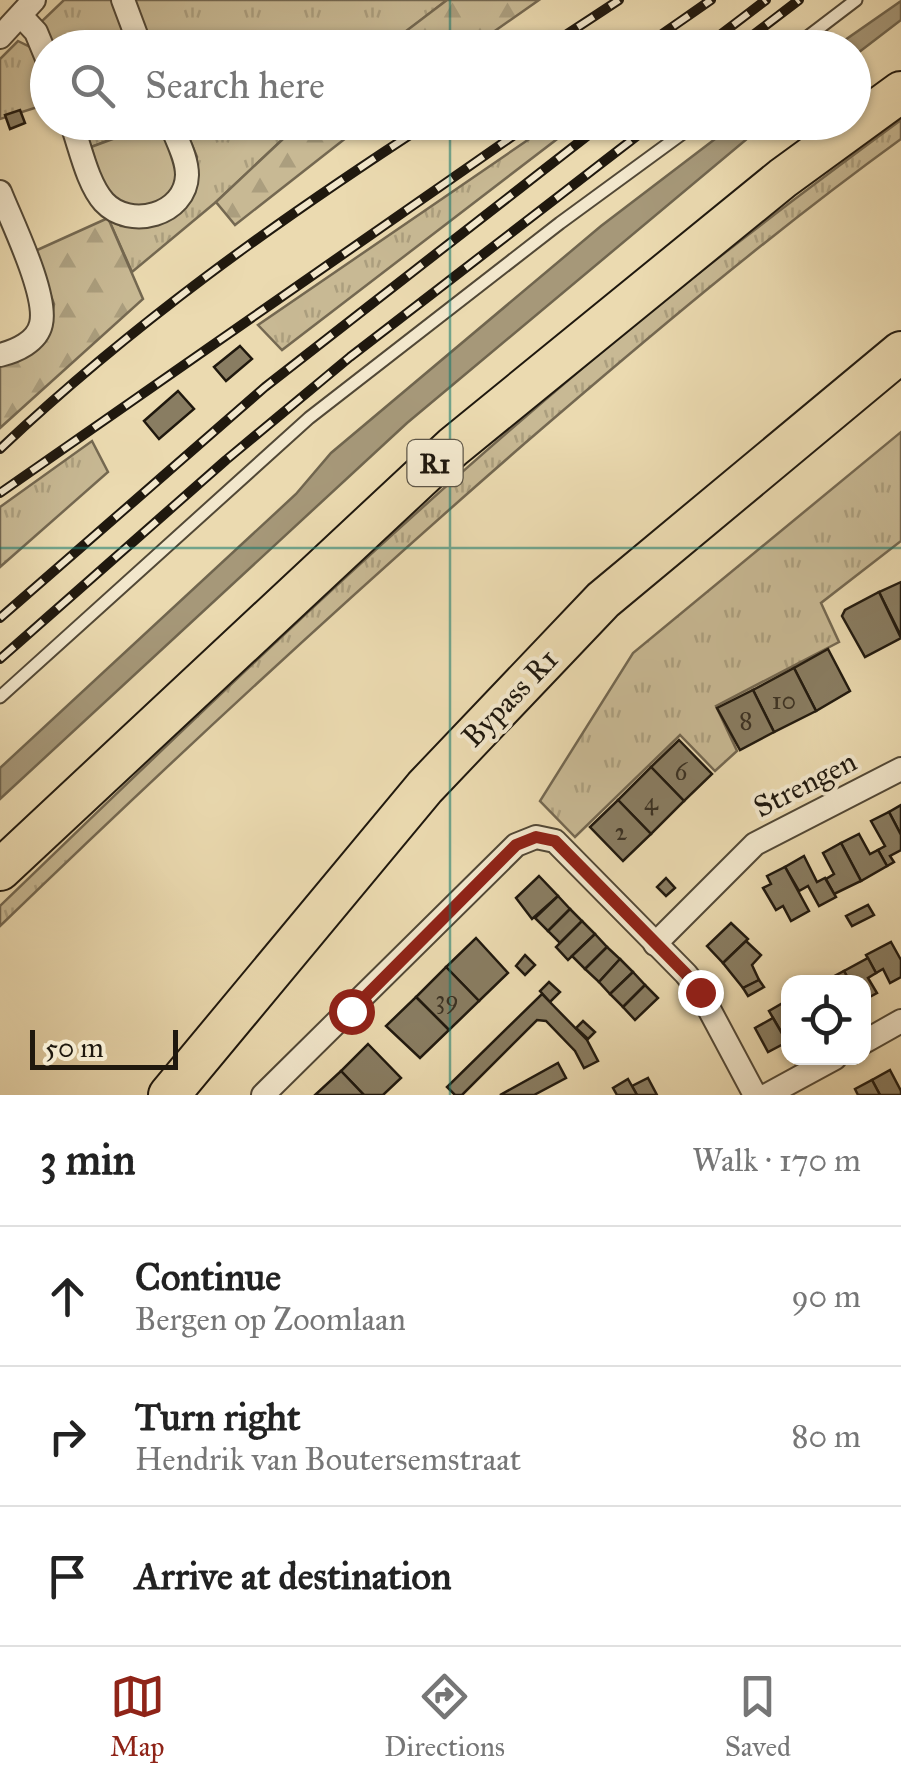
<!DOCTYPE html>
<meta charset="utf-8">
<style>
body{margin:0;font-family:"IM FELL Great Primer",serif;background:#f6f6f6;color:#222}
.controls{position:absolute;right:30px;bottom:30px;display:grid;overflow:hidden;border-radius:20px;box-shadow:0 2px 8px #0004}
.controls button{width:90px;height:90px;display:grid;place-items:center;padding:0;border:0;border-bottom:2px solid #e0e0e0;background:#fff;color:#222;font:50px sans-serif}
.scale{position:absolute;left:30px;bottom:25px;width:148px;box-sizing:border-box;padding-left:10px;border:5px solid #1f180e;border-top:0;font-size:28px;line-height:35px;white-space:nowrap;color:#1f180e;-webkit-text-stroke:8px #f2e7cc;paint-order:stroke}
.stop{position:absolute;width:30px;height:30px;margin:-22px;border:8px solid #8f2418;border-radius:50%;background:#fff}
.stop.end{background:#8f2418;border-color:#fff;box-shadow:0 2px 10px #0008}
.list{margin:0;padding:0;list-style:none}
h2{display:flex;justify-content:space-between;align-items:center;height:130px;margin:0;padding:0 40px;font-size:42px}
h2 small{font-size:32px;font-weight:400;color:#767676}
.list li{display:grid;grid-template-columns:65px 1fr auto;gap:30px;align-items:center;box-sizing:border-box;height:140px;padding:0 40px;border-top:2px solid #e0e0e0}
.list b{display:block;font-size:38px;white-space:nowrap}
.list p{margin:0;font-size:32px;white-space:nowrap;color:#767676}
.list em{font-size:32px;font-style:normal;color:#767676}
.icon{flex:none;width:55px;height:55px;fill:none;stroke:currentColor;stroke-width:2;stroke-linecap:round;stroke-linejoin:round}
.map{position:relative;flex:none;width:901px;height:1095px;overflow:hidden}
.search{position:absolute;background:#fff;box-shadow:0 2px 8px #0004;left:30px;right:30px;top:30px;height:110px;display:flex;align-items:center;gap:25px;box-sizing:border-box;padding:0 35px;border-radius:55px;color:#767676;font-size:38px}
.sheet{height:550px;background:#fff}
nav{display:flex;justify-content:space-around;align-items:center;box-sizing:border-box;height:140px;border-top:2px solid #e0e0e0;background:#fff;font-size:28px;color:#767676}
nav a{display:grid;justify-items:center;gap:5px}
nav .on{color:#8f2418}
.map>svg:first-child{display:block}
</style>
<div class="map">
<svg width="901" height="1095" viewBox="0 0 901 1095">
<defs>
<pattern id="grass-tufts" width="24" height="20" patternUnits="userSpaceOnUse" patternTransform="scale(2.5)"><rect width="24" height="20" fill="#c8b994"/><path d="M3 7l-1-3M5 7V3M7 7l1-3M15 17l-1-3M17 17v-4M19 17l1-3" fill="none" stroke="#ab9e7e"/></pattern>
<pattern id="forest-firs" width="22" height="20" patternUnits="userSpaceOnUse" patternTransform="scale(2.5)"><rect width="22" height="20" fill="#c8b994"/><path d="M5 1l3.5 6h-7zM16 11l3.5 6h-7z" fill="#ab9e7e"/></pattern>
</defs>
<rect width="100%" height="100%" fill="#ebdab0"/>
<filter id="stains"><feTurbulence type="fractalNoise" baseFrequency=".002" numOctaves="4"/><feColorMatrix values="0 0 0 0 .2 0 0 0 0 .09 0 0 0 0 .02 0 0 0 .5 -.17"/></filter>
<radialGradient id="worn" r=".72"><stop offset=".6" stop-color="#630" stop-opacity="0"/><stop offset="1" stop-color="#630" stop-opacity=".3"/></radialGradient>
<!-- grass -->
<g fill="url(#grass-tufts)" stroke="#746851" stroke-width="2.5">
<polygon points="64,0 114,0 132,47 51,47 41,22"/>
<polygon points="132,0 447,0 385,48 152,47"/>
<polygon points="18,41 30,47 47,88 47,104 0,119 0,59"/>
<path d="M901,120V139C770,234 646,339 524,444C345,600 171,761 0,926V906C212,701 425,495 654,309C734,244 818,181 901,120Z"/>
<polygon points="554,122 578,123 282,350 258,325"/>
<polygon points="81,123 156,123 91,147"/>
<polygon points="183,123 300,123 216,202 132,272 108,218 121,226 141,226 193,183 197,157"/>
<polygon points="901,432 901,541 821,603 839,642 716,706 737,751 715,771 680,735 575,837 540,801 633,653"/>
<polygon points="92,441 108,472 0,567 0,507"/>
</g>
<!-- forest -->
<g fill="url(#forest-firs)" stroke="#746851" stroke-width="2.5">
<polygon points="447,0 539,0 472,47 385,47"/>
<polygon points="300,123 365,123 235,225 216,202"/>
<polygon points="108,218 143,299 0,428 0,365 52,316 54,304 35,251"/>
</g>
<!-- garden -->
<path fill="#c8b994" stroke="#746851" stroke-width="2.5" d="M156,123H161C168,139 178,158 176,176C172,207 127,217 108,192C99,181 96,160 91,147Z"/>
<!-- water -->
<g fill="#a69879" stroke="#70654e" stroke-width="2.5">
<polygon points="901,1 901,20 854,56 854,48 835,47"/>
<polygon points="736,123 766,123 407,423 0,799 0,768 296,494 331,453 601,226"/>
</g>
<!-- building -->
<g fill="#897d62" stroke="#1f180e" stroke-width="2.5">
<polygon points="20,110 25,123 10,129 5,115"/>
<polygon points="240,346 252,359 226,381 214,367"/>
<polygon points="178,391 194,409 159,439 144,421"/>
<polygon points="901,582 901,636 879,592"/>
<polygon points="879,592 901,638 865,657 842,616 845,610"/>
<polygon points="828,649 850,691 816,711 794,668"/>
<polygon points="794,668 816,711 774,732 753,690"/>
<polygon points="753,690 774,732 740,750 717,708"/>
<polygon points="679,740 712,774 684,801 651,767"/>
<polygon points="651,767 684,801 651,834 618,800"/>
<polygon points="618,800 651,834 623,861 590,827"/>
<polygon points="901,805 901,835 889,812"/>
<polygon points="889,812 901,835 901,850 890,856 894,862 887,866 878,850 885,846 871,821"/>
<polygon points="859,834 870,854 878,850 887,866 861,881 841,843"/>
<polygon points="841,843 861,881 834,894 826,879 834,874 823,853"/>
<polygon points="804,856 817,882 825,878 836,897 819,906 808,886 799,891 785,867"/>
<polygon points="785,867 809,911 791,921 783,906 776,910 763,888 771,884 767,876"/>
<polygon points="539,876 558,896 532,919 516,898"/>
<polygon points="666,878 675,888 666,896 657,887"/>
<polygon points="558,896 570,909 548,931 535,918"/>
<polygon points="868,905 874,915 852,926 846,916"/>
<polygon points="570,909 582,921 560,943 548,931"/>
<polygon points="582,921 595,934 568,960 556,947"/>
<polygon points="731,923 748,939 723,963 707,946"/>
<polygon points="595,934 607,947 585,969 572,956"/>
<polygon points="476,938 508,973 479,1001 446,967"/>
<polygon points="746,941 761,955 752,965 759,980 743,988 723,963"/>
<polygon points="891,942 901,960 901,977 890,983 883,969 876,973 866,955"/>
<polygon points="607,947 620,959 599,982 585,969"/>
<polygon points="525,955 535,965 525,975 516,966"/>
<polygon points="868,958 876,973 868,978 877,993 864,1000 864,982 850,982 844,971"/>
<polygon points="620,959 633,972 610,994 599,982"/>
<polygon points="446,967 479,1001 449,1030 416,997"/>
<polygon points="844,971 850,982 825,982 825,981"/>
<polygon points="633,972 645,985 623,1007 610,994"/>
<polygon points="759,980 764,987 748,996 743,988"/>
<polygon points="549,982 560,992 550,1002 540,991"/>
<polygon points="645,985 658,998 635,1020 623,1007"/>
<polygon points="542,994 587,1040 598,1061 584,1068 575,1051 546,1021 537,1020 462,1095 455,1095 447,1087"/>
<polygon points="416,997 449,1030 420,1058 386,1026"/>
<polygon points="788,1000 788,1041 787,1042 769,1011"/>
<polygon points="773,1018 787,1042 768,1052 755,1028"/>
<polygon points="583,1021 595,1032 588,1039 576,1028"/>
<polygon points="368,1044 401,1078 383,1095 364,1095 341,1071"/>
<polygon points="558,1063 566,1078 534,1095 500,1095"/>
<polygon points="890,1070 901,1091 901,1095 880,1095 872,1080"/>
<polygon points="341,1071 364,1095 315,1095"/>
<polygon points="648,1078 657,1095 637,1095 632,1086"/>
<polygon points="628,1079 637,1095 617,1095 613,1088"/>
<polygon points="872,1080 880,1095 858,1095 855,1089"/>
</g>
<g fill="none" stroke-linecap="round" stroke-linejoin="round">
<!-- lane casing -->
<g stroke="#524836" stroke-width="15">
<g id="lane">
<polyline points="793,48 856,0"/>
<polyline points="0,697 309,418 560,223 698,122"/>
</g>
</g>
<!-- street casing -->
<g stroke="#524836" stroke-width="26">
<g id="street">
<polyline points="123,0 141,48"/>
<polyline points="22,17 36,32 48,61"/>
<polyline points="0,37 34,0"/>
<path d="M71,122C80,146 87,183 104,202C130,230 186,215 187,175C187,157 176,139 170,122"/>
<path d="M0,192C12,222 48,295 41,324C37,342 16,351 0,355"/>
<polyline points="655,944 755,844 901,769"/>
<polyline points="864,1042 901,1021"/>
<polyline points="263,1095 516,845 536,837 555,841 686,974 700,992 755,1095"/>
<polyline points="767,1095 835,1058"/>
</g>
</g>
<!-- highway casing -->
<g stroke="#1f180e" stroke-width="44">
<g id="highway">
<polyline points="0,870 453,447 783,178 901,92"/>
<polyline points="169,1095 425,787 603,600 901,352"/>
</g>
</g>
<!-- lane -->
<use href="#lane" stroke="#f2e7cc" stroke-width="11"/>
<!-- street -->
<use href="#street" stroke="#f2e7cc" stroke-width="22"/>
<!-- highway -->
<use href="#highway" stroke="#ebdab0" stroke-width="40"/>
<!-- rail casing -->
<g stroke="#1f180e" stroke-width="10">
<g id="rail">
<polyline points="546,48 619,0"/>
<polyline points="642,48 711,0"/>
<polyline points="703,48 766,0"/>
<polyline points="736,48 799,0"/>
<path d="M0,449C131,325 278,220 430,122"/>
<polyline points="0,493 533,122"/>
<polyline points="0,618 265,387 605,122"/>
<polyline points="0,659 226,460 350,357 655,122"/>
</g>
</g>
<!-- rail -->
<use href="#rail" stroke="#f2e7cc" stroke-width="6" stroke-dasharray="19" stroke-linecap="butt"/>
</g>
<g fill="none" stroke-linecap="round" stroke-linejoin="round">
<!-- route -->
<polyline stroke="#8f2418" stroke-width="12" points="351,1011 516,845 536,837 555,841 686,974 700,992"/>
</g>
<!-- grid -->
<path fill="none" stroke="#0f766e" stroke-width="2.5" stroke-opacity="0.55" d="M450,0V48M450,122V1095M0,548H901"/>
<g text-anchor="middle" stroke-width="8" stroke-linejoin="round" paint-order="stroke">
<!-- number labels -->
<g font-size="25" fill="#3a3123">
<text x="784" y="709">10</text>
<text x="746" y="729">8</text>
<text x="681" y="780">6</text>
<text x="651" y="810">4</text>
<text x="621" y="840">2</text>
<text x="447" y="1008">39</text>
</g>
<!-- shield labels -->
<rect fill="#f2e7cc" stroke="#5e5647" stroke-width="2.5" x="407.5" y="440" width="55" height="46" rx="8"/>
<g font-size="28" font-weight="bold" fill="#1f180e">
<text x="435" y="473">R1</text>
</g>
<!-- street labels -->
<g font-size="30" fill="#1f180e" stroke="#f2e7cc">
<text transform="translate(510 698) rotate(-46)" y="10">Bypass R1</text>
<text transform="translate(805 784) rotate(-27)" y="10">Strengen</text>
</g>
</g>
<rect width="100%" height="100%" filter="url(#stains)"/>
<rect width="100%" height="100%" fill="url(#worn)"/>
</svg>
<div class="controls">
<button><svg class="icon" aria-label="locate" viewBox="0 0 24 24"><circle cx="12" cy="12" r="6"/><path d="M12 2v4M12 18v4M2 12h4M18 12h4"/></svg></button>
</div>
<div class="scale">50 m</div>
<div class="stop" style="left:351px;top:1011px"></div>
<div class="stop end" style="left:700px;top:992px"></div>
<div class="search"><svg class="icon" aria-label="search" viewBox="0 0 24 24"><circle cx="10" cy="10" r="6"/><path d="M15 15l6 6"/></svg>Search here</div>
</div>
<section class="sheet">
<h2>3 min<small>Walk · 170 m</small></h2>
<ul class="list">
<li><svg class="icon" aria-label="ahead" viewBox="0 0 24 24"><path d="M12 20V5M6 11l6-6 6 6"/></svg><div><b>Continue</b><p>Bergen op Zoomlaan</p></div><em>90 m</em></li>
<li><svg class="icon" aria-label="right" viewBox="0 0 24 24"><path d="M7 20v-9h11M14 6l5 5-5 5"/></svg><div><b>Turn right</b><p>Hendrik van Boutersemstraat</p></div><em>80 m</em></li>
<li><svg class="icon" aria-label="arrive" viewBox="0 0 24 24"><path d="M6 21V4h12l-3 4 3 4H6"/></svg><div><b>Arrive at destination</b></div></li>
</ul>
</section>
<nav>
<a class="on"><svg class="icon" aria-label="map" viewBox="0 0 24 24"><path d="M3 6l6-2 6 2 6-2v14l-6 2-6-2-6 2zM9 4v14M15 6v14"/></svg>Map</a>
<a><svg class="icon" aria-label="directions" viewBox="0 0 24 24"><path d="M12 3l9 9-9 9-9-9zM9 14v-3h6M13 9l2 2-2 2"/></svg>Directions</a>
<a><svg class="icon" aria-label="saved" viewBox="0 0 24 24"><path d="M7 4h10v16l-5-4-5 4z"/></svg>Saved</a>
</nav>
